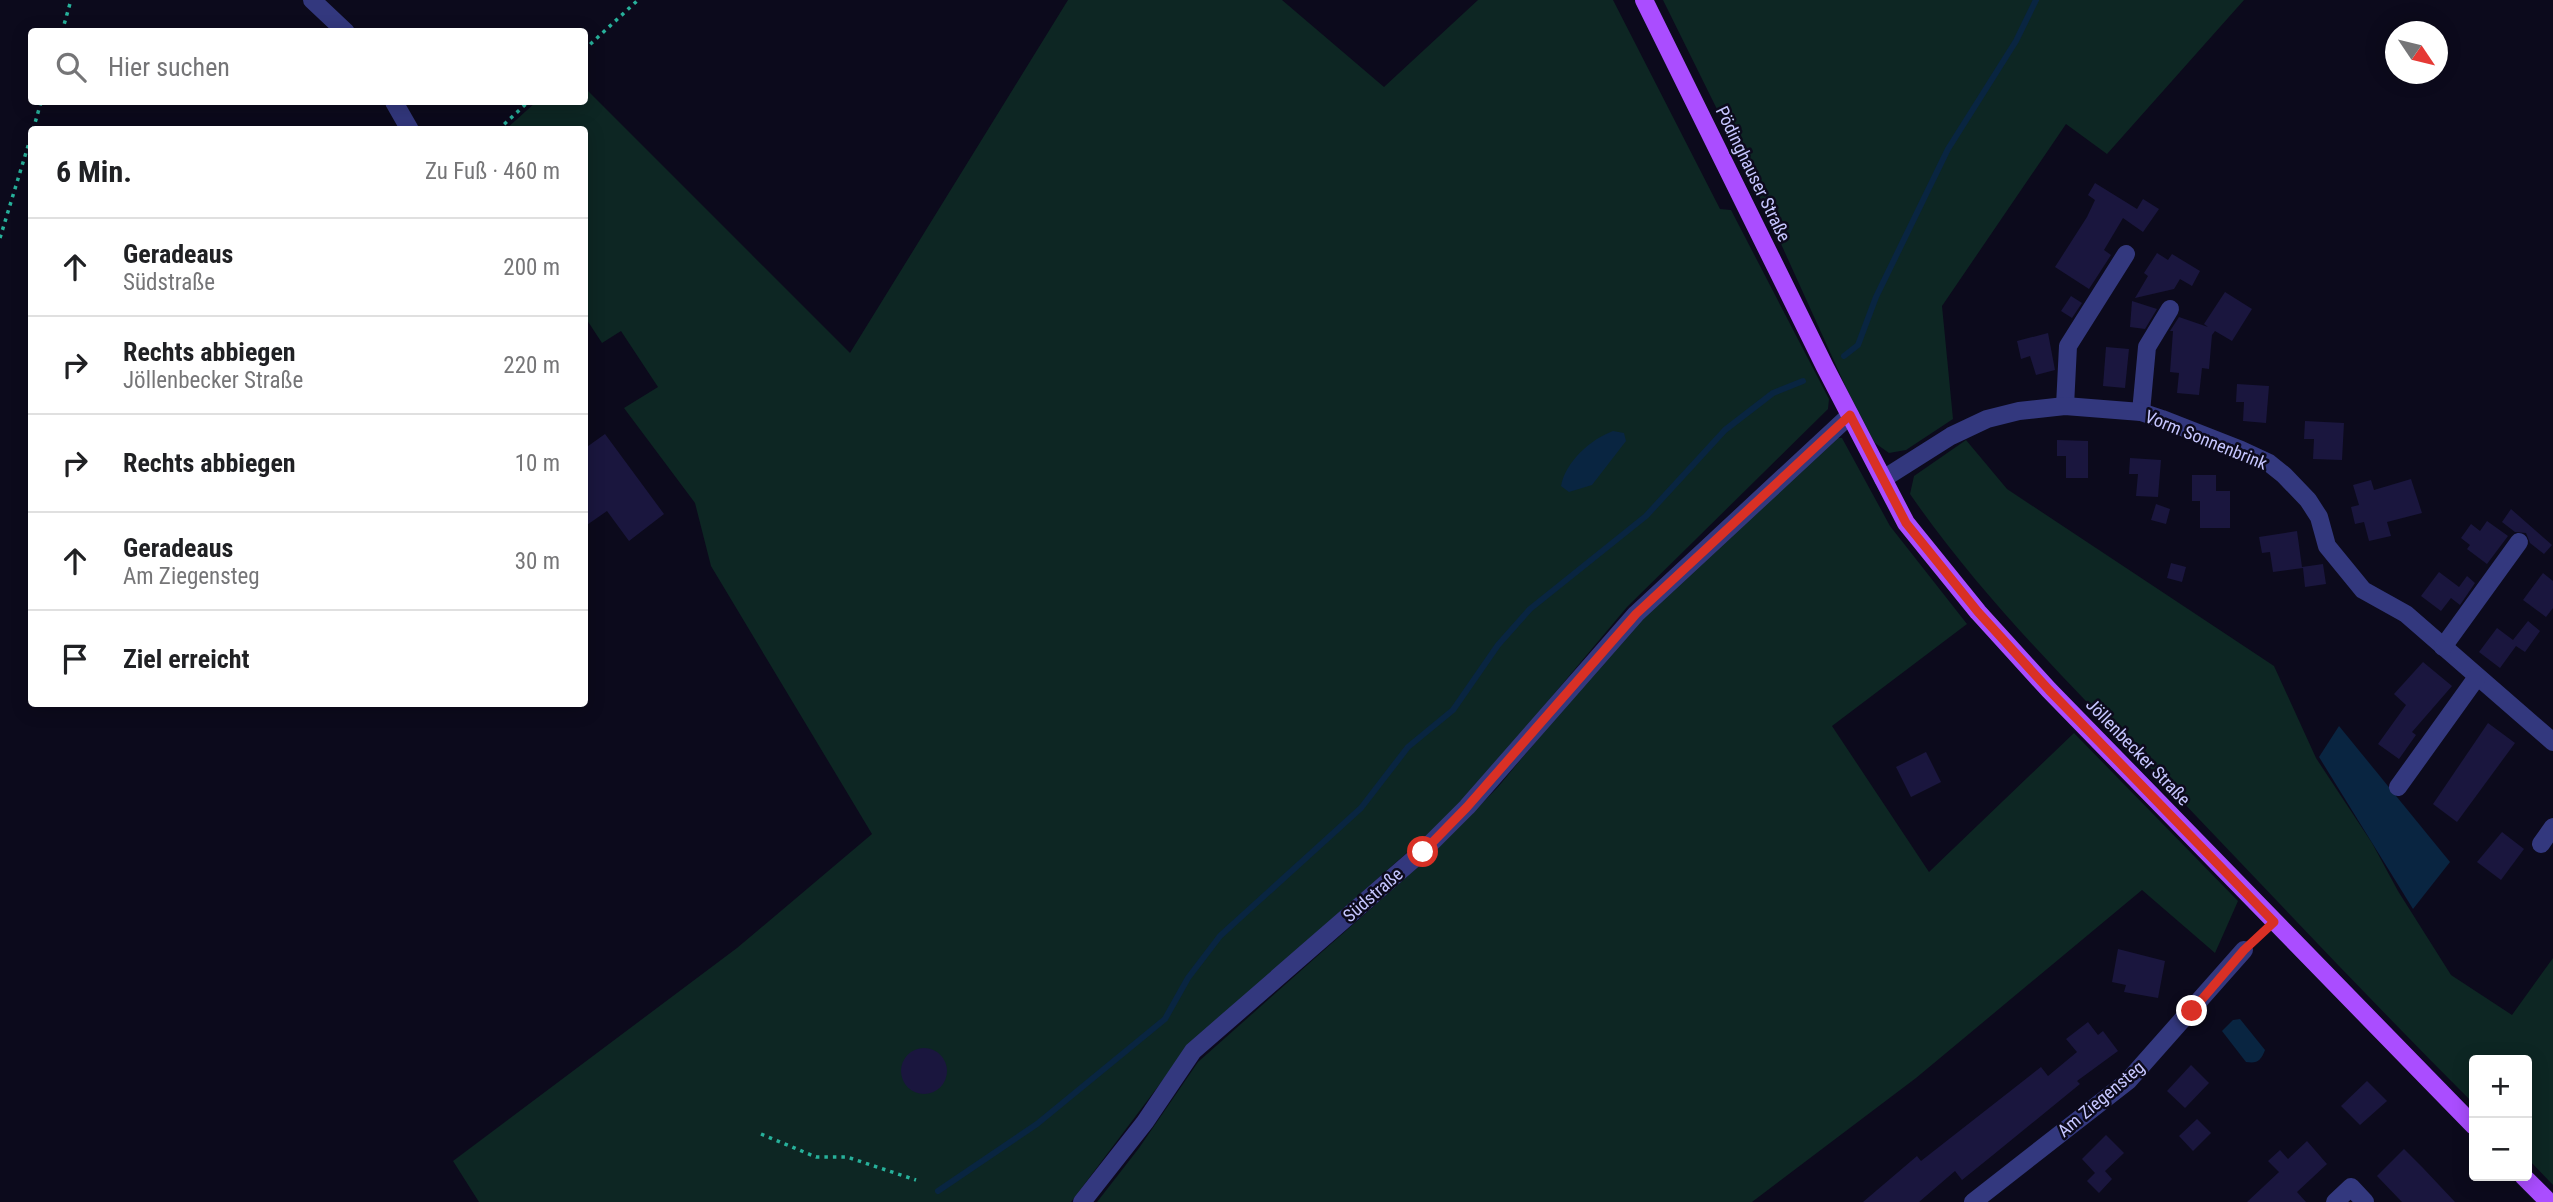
<!DOCTYPE html>
<html lang="de">
<meta charset="utf-8">
<style>
body{margin:0;font-family:"Roboto Condensed",sans-serif;background:#f2f2f2;color:#202124}
.controls{position:absolute;right:21px;bottom:21px;display:grid;overflow:hidden;border-radius:7px;box-shadow:0 4px 18px #0003}
.controls button{width:63px;height:63px;display:grid;place-items:center;padding:0;border:0;border-bottom:2px solid #e0e0e0;background:#fff;color:#202124;font:35px sans-serif}
.compass{position:absolute;left:2385px;top:21px;width:63px;height:63px;border-radius:50%;background:#fff;box-shadow:0 4px 18px #0003;rotate:125deg}
.stop{position:absolute;width:21px;height:21px;margin:-16px;border:5px solid #d93025;border-radius:50%;background:#fff}
.stop.end{background:#d93025;border-color:#fff;box-shadow:0 2px 7px #0008}
.list{margin:0;padding:0;list-style:none}
h2{display:flex;justify-content:space-between;align-items:center;height:91px;margin:0;padding:0 28px;font-size:30px}
h2 small{font-size:23px;font-weight:400;color:#757577}
.list li{display:grid;grid-template-columns:46px 1fr auto;gap:21px;align-items:center;box-sizing:border-box;height:98px;padding:0 28px;border-top:2px solid #e0e0e0}
.list b{display:block;font-size:26px;white-space:nowrap}
.list p{margin:0;font-size:23px;white-space:nowrap;color:#757577}
.list em{font-size:23px;font-style:normal;color:#757577}
.icon{flex:none;width:38px;height:38px;fill:none;stroke:currentColor;stroke-width:2;stroke-linecap:round;stroke-linejoin:round}
.map{position:relative;flex:none;width:2553px;height:1202px;overflow:hidden}
.search{position:absolute;background:#fff;box-shadow:0 4px 18px #0003;left:28px;top:28px;width:560px;height:77px;display:flex;align-items:center;gap:18px;box-sizing:border-box;padding:0 24px;border-radius:7px;color:#757577;font-size:26px}
.panel{position:absolute;background:#fff;box-shadow:0 4px 18px #0003;left:28px;top:126px;width:560px;height:581px;border-radius:7px}
.map>svg:first-child{display:block}
</style>
<div class="map">
<svg width="2553" height="1202" viewBox="0 0 2553 1202">
<rect width="100%" height="100%" fill="#0c0a1c"/>
<!-- green -->
<g fill="#0d2623">
<polygon points="1068,0 1282,0 1384,87 1478,0 1613,0 1720,209 1731,210 1829,399 1828,409 1627,607 1461,805 1190,1044 1071,1202 479,1202 453,1161 737,948 872,834 711,566 695,503 624,408 658,387 621,331 602,343 585,317 584,130 506,129 536,102 584,102 585,88 850,353"/>
<polygon points="1663,0 2244,0 2107,154 2066,124 1942,306 1953,419 1906,450 1889,453 1875,443 1863,425 1753,182"/>
<polygon points="1831,438 1842,438 1890,526 1967,624 1832,726 1929,872 2074,733 2238,901 2215,953 2142,890 1916,1078 1752,1202 1097,1202 1139,1148 1198,1062 1429,857 1498,787 1640,616"/>
<path d="M1966,440L2007,489L2274,666L2316,758L2372,843L2398,891L2451,975L2512,1015L2553,958V1185L2527,1158V1060H2474V1104C2367,997 2263,886 2158,776C2072,686 1981,597 1910,494L1914,476Z"/>
</g>
<!-- water -->
<g fill="#092541">
<path d="M1613,431L1624,433L1626,441L1592,485L1569,492L1561,486C1565,462 1591,439 1613,431Z"/>
<polygon points="2339,726 2450,862 2413,909 2319,757"/>
<path d="M2240,1019L2265,1050C2261,1060 2258,1064 2246,1062L2222,1031L2233,1020Z"/>
</g>
<g fill="none" stroke-linecap="round" stroke-linejoin="round">
<!-- stream -->
<g stroke="#092541" stroke-width="6">
<polyline points="1844,356 1858,345 1876,297 1948,149 2016,41 2036,0"/>
<polyline points="938,1191 1037,1124 1165,1019 1188,978 1220,936 1361,808 1408,747 1453,710 1498,645 1530,609 1646,516 1725,430 1773,393 1803,381"/>
</g>
</g>
<!-- building -->
<g fill="#1a163e">
<polygon points="2095,183 2137,209 2143,199 2159,209 2143,232 2123,218 2104,250 2111,255 2089,289 2055,267 2087,217 2095,200 2088,195"/>
<polygon points="2157,253 2168,260 2172,254 2200,271 2192,286 2180,279 2174,289 2135,298 2148,276 2144,273"/>
<polygon points="2225,292 2252,309 2232,341 2215,331 2212,335 2209,369 2202,368 2199,395 2177,393 2179,373 2170,372 2173,331 2170,331 2179,317 2208,327 2204,324"/>
<polygon points="2071,296 2082,303 2072,318 2061,311"/>
<polygon points="2132,301 2157,309 2145,329 2130,327"/>
<polygon points="2048,333 2055,370 2036,375 2030,356 2021,359 2017,341"/>
<polygon points="2106,347 2129,349 2125,388 2103,386"/>
<polygon points="2237,384 2269,386 2266,423 2243,421 2244,402 2236,402"/>
<polygon points="2305,421 2344,423 2342,460 2313,459 2314,439 2304,439"/>
<polygon points="605,434 664,514 629,541 607,511 584,527 584,449"/>
<polygon points="2057,440 2088,441 2088,478 2066,478 2066,456 2057,456"/>
<polygon points="2130,458 2161,460 2158,497 2136,496 2138,474 2129,474"/>
<polygon points="2192,475 2216,475 2216,491 2230,491 2230,528 2200,528 2200,501 2192,501"/>
<polygon points="2411,479 2422,513 2387,522 2391,536 2369,541 2364,522 2355,524 2351,507 2359,505 2353,485 2371,480 2374,490"/>
<polygon points="2156,504 2170,509 2166,524 2151,520"/>
<polygon points="2511,509 2552,545 2544,554 2530,543 2526,533 2515,532 2502,522"/>
<polygon points="2487,521 2508,536 2487,564 2467,549 2470,545 2461,538 2471,524 2480,531"/>
<polygon points="2297,531 2302,567 2323,564 2326,584 2305,587 2303,568 2273,572 2270,552 2262,553 2259,537"/>
<polygon points="2171,563 2186,567 2182,582 2167,578"/>
<polygon points="2439,572 2459,587 2467,576 2475,583 2460,605 2451,598 2441,611 2421,596"/>
<polygon points="2543,573 2553,581 2553,608 2546,617 2523,600"/>
<polygon points="2528,621 2540,631 2525,652 2516,646 2500,668 2479,652 2497,628 2513,640"/>
<polygon points="2423,662 2452,686 2412,732 2416,735 2399,759 2378,744 2406,705 2394,694"/>
<polygon points="2488,723 2515,743 2457,822 2433,804"/>
<polygon points="1926,752 1941,782 1911,797 1896,767"/>
<polygon points="2502,832 2524,849 2501,880 2477,862"/>
<polygon points="2118,949 2165,961 2158,998 2124,992 2126,985 2112,982"/>
<polygon points="2088,1022 2098,1035 2103,1031 2118,1051 2077,1081 2080,1084 1993,1155 1962,1180 1955,1171 1919,1202 1863,1202 1917,1156 1921,1161 2041,1067 2048,1076 2077,1052 2066,1039"/>
<circle cx="924" cy="1071" r="23"/>
<polygon points="2191,1065 2209,1083 2185,1108 2167,1091"/>
<polygon points="2367,1081 2387,1101 2360,1125 2341,1106"/>
<polygon points="2197,1119 2211,1133 2193,1151 2179,1136"/>
<polygon points="2106,1135 2124,1153 2105,1171 2112,1179 2099,1193 2087,1181 2095,1173 2082,1159"/>
<polygon points="2307,1141 2327,1164 2297,1192 2306,1202 2247,1202 2279,1172 2268,1161 2280,1150 2288,1159"/>
<polygon points="2404,1149 2423,1168 2455,1202 2402,1202 2377,1176"/>
</g>
<g fill="none" stroke-linecap="round" stroke-linejoin="round">
<!-- path -->
<g stroke="#27b19b" stroke-width="3.5" stroke-dasharray="3.5 5" stroke-linecap="butt">
<polyline points="62,32 71,0"/>
<polyline points="584,50 638,0"/>
<polyline points="33,130 41,102"/>
<polyline points="498,130 528,102"/>
<polyline points="0,238 32,133"/>
<polyline points="761,1134 816,1157 847,1157 916,1180"/>
</g>
<!-- minor -->
<g stroke="#33387e" stroke-width="18">
<polyline points="312,0 346,32"/>
<polyline points="394,102 410,130"/>
<polyline points="2065,406 2068,346 2126,254"/>
<polyline points="2141,412 2147,347 2170,309"/>
<polyline points="1883,479 1951,436 1987,419 2019,411 2065,406 2141,412 2162,419 2241,450 2269,463 2284,475 2308,500 2319,517 2327,546 2363,590 2406,614 2553,742"/>
<polyline points="2443,647 2519,542"/>
<polyline points="2398,787 2477,677"/>
<polyline points="2541,844 2553,827"/>
<polyline points="1082,1202 1145,1122 1193,1051 1423,851 1467,807 1636,614 1850,415"/>
<polyline points="1973,1202 2128,1081 2244,950"/>
<polyline points="2335,1202 2351,1187 2365,1202"/>
</g>
<!-- major -->
<g stroke="#aa4dff" stroke-width="18">
<polyline points="1644,0 1825,367 1906,523 1978,612 2049,690 2474,1126"/>
<polyline points="2523,1176 2549,1202"/>
</g>
</g>
<g fill="none" stroke-linecap="round" stroke-linejoin="round">
<!-- route -->
<polyline stroke="#d93025" stroke-width="9" points="1423,852 1467,807 1636,614 1850,415 1906,523 1978,612 2049,690 2274,922 2244,950 2192,1011"/>
</g>
<g text-anchor="middle" stroke-width="5" stroke-linejoin="round" paint-order="stroke">
<!-- street labels -->
<g font-size="18" fill="#c6c6ff" stroke="#0c0a1c">
<text transform="translate(1753 174) rotate(64)" y="6">Pödinghauser Straße</text>
<text transform="translate(2206 440) rotate(22)" y="6">Vorm Sonnenbrink</text>
<text transform="translate(2138 752) rotate(46)" y="6">Jöllenbecker Straße</text>
<text transform="translate(1373 895) rotate(-41)" y="6">Südstraße</text>
<text transform="translate(2101 1099) rotate(-40)" y="6">Am Ziegensteg</text>
</g>
</g>
</svg>
<div class="controls">
<button>+</button>
<button>−</button>
</div>
<svg class="compass" viewBox="-18 -18 36 36"><path d="M0-13l5 13h-10z" fill="#e53935"/><path d="M0 13l5-13h-10z" fill="#757577"/></svg>
<div class="stop" style="left:1423px;top:852px"></div>
<div class="stop end" style="left:2192px;top:1011px"></div>
<div class="search"><svg class="icon" aria-label="search" viewBox="0 0 24 24"><circle cx="10" cy="10" r="6"/><path d="M15 15l6 6"/></svg>Hier suchen</div>
<section class="panel">
<h2>6 Min.<small>Zu Fuß · 460 m</small></h2>
<ul class="list">
<li><svg class="icon" aria-label="ahead" viewBox="0 0 24 24"><path d="M12 20V5M6 11l6-6 6 6"/></svg><div><b>Geradeaus</b><p>Südstraße</p></div><em>200 m</em></li>
<li><svg class="icon" aria-label="right" viewBox="0 0 24 24"><path d="M7 20v-9h11M14 6l5 5-5 5"/></svg><div><b>Rechts abbiegen</b><p>Jöllenbecker Straße</p></div><em>220 m</em></li>
<li><svg class="icon" aria-label="right" viewBox="0 0 24 24"><path d="M7 20v-9h11M14 6l5 5-5 5"/></svg><div><b>Rechts abbiegen</b></div><em>10 m</em></li>
<li><svg class="icon" aria-label="ahead" viewBox="0 0 24 24"><path d="M12 20V5M6 11l6-6 6 6"/></svg><div><b>Geradeaus</b><p>Am Ziegensteg</p></div><em>30 m</em></li>
<li><svg class="icon" aria-label="arrive" viewBox="0 0 24 24"><path d="M6 21V4h12l-3 4 3 4H6"/></svg><div><b>Ziel erreicht</b></div></li>
</ul>
</section>
</div>
